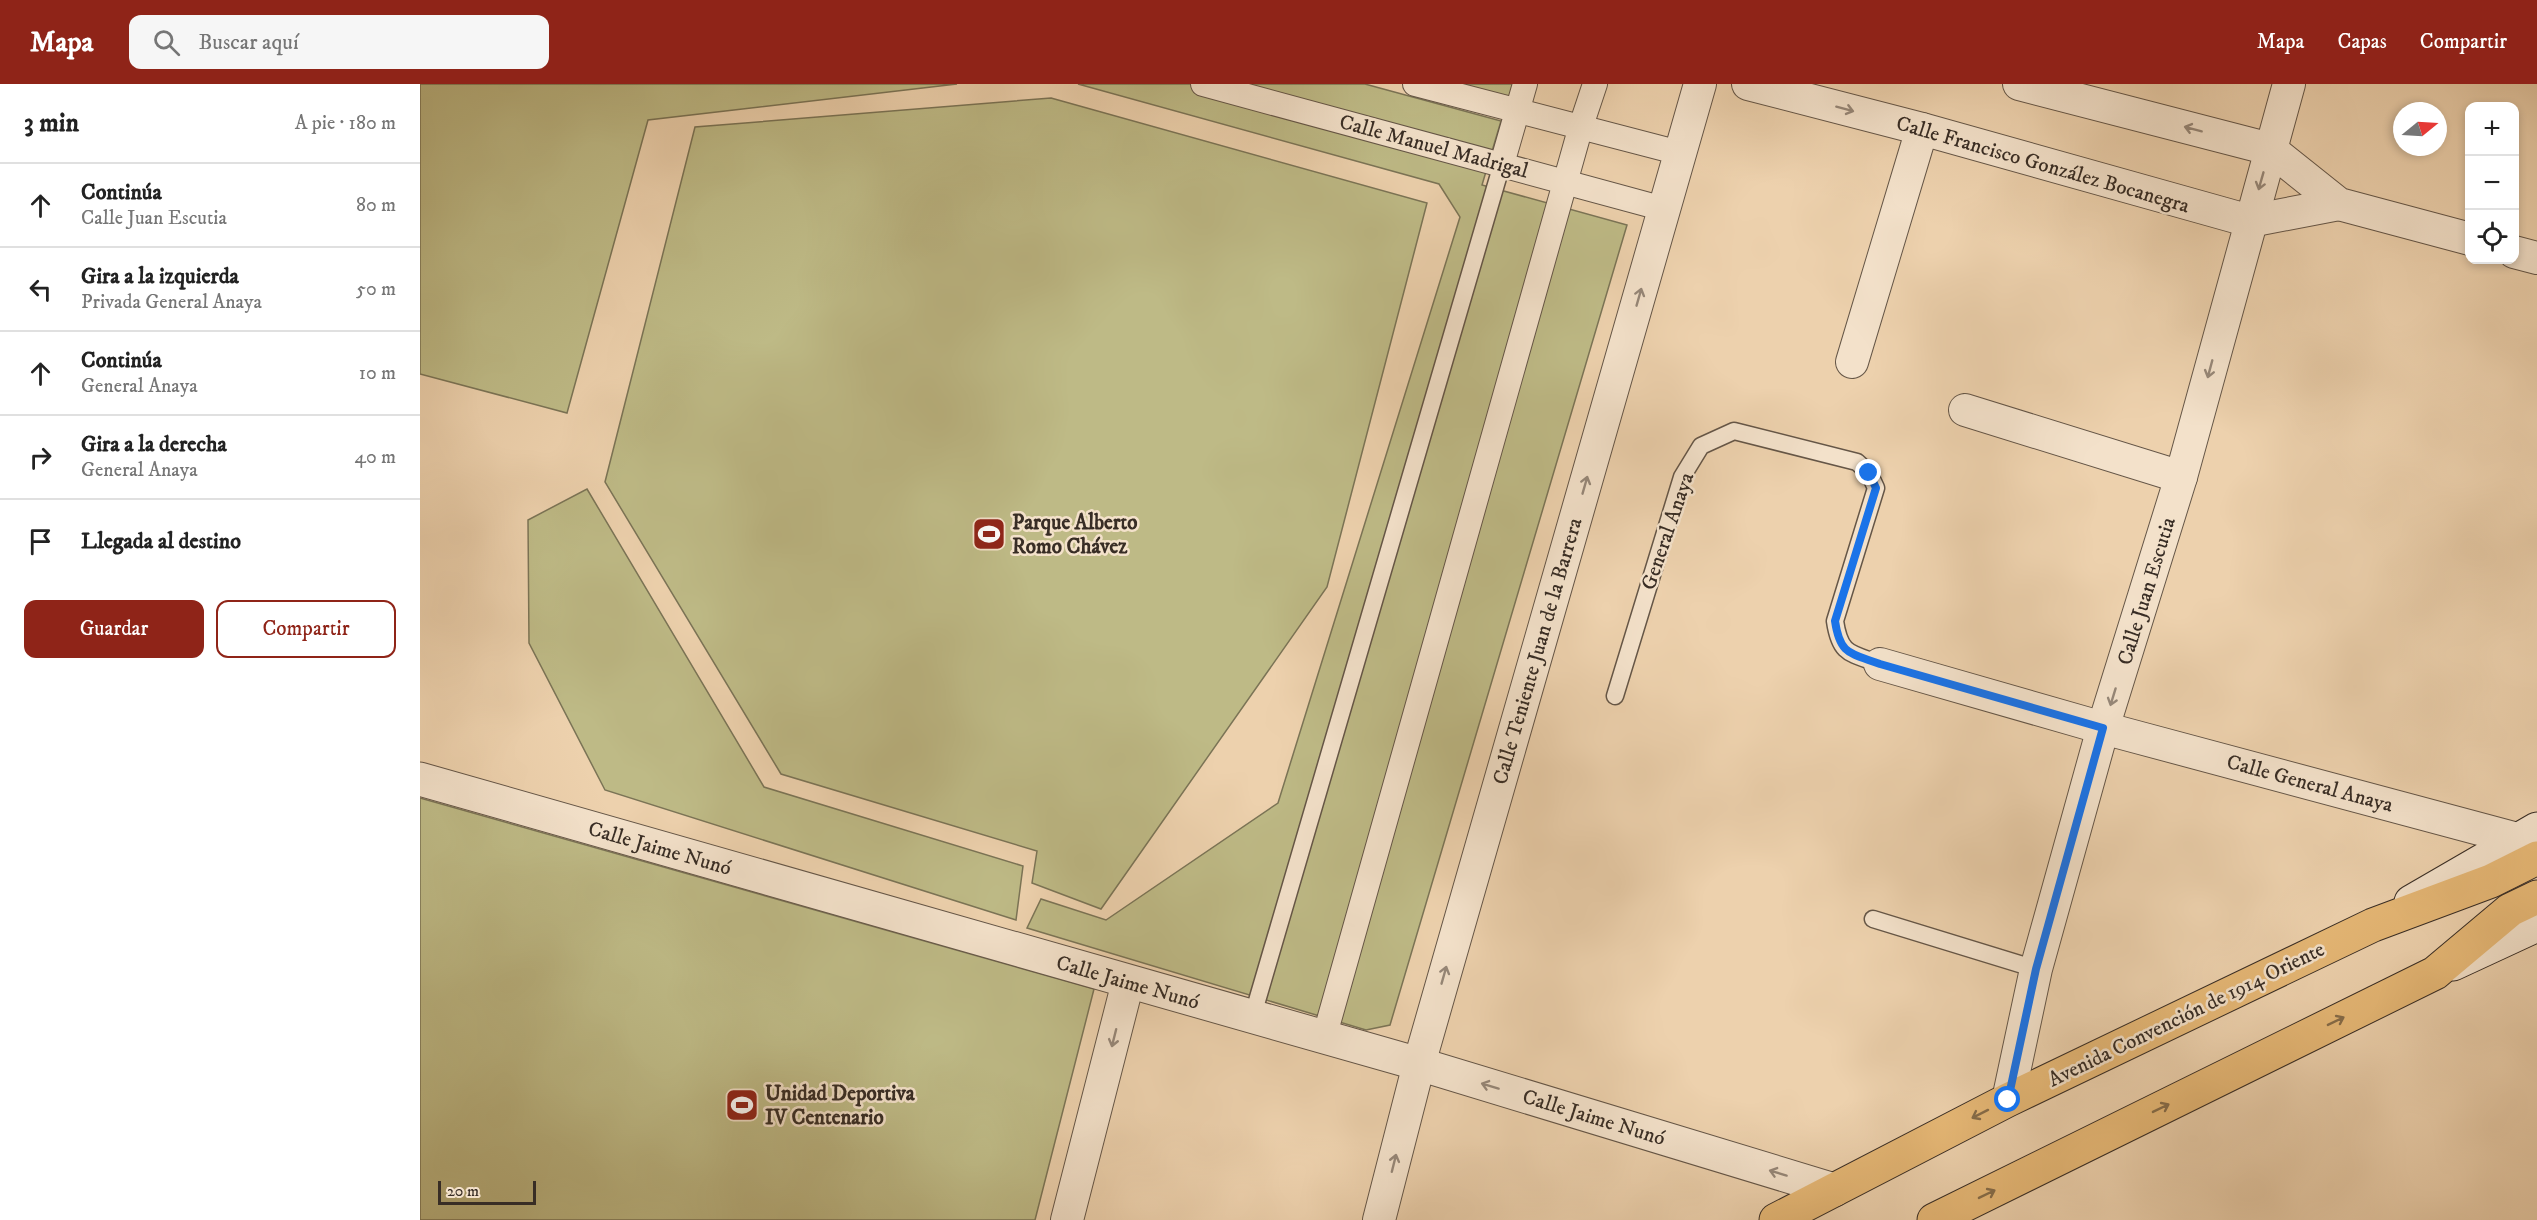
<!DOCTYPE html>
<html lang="es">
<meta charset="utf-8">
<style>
body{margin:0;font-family:"IM FELL DW Pica",serif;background:#f6f6f6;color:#222}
.controls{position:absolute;right:18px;top:18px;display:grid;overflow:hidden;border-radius:12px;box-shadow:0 3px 9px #0003}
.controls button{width:54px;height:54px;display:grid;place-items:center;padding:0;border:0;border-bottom:2px solid #e0e0e0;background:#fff;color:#222;font:30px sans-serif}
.compass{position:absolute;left:1973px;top:18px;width:54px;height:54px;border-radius:50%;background:#fff;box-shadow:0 3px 9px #0003;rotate:72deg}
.scale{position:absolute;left:18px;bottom:15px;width:98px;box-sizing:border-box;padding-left:6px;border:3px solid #382d25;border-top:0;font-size:16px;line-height:21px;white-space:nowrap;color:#382d25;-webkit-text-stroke:4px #f3e1ca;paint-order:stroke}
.stop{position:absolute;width:18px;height:18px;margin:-14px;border:4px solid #1a73e8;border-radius:50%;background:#fff}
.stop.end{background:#1a73e8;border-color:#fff;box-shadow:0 2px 6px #0008}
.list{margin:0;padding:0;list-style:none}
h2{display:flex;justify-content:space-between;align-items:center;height:78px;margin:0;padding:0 24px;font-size:26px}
h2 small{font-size:20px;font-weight:400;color:#767676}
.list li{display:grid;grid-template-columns:39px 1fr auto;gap:18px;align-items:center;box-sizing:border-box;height:84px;padding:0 24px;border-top:2px solid #e0e0e0}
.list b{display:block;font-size:22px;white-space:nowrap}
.list p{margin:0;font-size:20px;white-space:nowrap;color:#767676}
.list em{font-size:20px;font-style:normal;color:#767676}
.actions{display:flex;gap:12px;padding:18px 24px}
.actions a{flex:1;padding:14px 0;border:2px solid #8f2418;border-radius:12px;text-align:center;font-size:21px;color:#8f2418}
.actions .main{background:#8f2418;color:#fff}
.icon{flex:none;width:33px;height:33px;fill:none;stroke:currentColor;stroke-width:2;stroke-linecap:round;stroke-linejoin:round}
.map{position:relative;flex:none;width:2117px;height:1136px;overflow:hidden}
header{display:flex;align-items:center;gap:36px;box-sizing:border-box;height:84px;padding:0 30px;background:#8f2418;color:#fff}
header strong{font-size:28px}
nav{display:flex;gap:33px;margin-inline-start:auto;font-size:21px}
.search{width:420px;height:54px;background:#f6f6f6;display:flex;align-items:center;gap:15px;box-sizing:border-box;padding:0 21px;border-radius:12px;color:#767676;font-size:22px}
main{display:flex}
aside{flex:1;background:#fff}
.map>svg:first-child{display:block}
</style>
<header>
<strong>Mapa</strong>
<div class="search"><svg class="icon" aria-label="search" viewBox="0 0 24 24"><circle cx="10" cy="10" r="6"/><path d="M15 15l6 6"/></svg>Buscar aquí</div>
<nav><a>Mapa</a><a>Capas</a><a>Compartir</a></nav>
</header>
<main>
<aside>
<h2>3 min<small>A pie · 180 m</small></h2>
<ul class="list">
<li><svg class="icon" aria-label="ahead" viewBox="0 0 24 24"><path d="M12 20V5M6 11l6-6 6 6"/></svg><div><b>Continúa</b><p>Calle Juan Escutia</p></div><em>80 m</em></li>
<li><svg class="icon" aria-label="left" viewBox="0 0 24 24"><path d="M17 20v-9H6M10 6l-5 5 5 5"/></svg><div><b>Gira a la izquierda</b><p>Privada General Anaya</p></div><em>50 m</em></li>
<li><svg class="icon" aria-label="ahead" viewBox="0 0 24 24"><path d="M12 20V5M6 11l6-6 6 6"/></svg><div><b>Continúa</b><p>General Anaya</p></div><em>10 m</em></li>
<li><svg class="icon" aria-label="right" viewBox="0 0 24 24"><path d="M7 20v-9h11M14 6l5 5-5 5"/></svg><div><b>Gira a la derecha</b><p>General Anaya</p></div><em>40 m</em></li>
<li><svg class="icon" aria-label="arrive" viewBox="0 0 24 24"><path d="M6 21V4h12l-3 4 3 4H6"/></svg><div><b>Llegada al destino</b></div></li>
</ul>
<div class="actions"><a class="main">Guardar</a><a>Compartir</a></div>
</aside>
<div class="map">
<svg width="2117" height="1136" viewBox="0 0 2117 1136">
<rect width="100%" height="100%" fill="#edd1ad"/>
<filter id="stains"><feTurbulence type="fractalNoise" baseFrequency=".00333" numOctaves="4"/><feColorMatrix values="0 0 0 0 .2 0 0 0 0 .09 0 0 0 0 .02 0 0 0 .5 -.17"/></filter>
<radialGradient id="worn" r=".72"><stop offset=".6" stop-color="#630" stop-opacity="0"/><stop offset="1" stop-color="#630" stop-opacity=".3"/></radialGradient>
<!-- green -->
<g fill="#beba86" stroke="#7b7456" stroke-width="1.5">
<polygon points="0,0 537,0 228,36 147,329 0,290"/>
<polygon points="658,0 945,0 1081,37 1062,101 1207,141 970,941 946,946 607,844 621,815 686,836 858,719 1040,133 1019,100"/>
<polygon points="1003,0 1103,0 1096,26"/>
<polygon points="631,14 1007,119 907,503 681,825 612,799 617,767 361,690 185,398 275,43"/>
<polygon points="167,405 344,703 603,782 596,836 185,706 109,559 108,436"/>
<polygon points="0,714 674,905 615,1136 0,1136"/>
</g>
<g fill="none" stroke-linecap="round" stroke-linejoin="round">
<!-- service casing -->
<g stroke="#655647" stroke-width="19">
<g id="service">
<path d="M1195,612L1262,393L1281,362L1314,347L1437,378L1449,389L1456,404L1415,537C1420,571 1430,569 1460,580"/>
<polyline points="1453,835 1616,885"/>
<polyline points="832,934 1082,80"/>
</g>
</g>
<!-- pedestrian casing -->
<g stroke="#655647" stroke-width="26">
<g id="pedestrian">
<polyline points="783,0 1244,125"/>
<polyline points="995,0 1260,69"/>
<polyline points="1082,80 1105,0"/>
<polyline points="904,954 1161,42 1175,0"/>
</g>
</g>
<!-- minor casing -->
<g stroke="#655647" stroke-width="34">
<g id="minor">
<polyline points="1328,0 1502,45 1830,137 1919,120"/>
<polyline points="1599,0 1850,65 1919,120 2050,155"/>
<polyline points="2094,168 2117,174"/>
<polyline points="1432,278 1502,45"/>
<polyline points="1545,326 1761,393"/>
<polyline points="1460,580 1683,644 2097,755"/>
<polyline points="1588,1016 1616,885 1683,644 1761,393 1869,0"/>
<polyline points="647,1136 708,898"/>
<polyline points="959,1136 999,980 1280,0"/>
</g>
</g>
<!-- tertiary casing -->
<g stroke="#655647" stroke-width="35">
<polyline id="tertiary" points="0,695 999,980 1414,1106"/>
</g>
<!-- secondary casing -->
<g stroke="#382d25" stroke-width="35">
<g id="secondary">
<polyline points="1991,818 2117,745"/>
<polyline points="2033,880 2117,841"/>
</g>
</g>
<!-- primary casing -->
<g stroke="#382d25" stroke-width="35">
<g id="primary">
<polyline points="1356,1136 1588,1016 1953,841 2071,797 2117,774"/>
<polyline points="1514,1136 2015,889 2090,826 2117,813"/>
</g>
</g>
<!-- service -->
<use href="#service" stroke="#f3e1ca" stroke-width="16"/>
<!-- pedestrian -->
<use href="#pedestrian" stroke="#f3e1ca" stroke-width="24"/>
<!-- minor -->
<use href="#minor" stroke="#f3e1ca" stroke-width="32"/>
<!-- tertiary -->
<use href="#tertiary" stroke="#f3e1ca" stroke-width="33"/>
<!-- secondary -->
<use href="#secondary" stroke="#f3e1ca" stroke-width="33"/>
<!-- primary -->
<use href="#primary" stroke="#e6b876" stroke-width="33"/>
</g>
<!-- one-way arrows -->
<defs><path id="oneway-shaft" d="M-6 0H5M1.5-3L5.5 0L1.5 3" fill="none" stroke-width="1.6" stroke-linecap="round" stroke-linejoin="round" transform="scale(1.5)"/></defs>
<g stroke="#968778">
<use href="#oneway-shaft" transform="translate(1425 25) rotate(15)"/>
<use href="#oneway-shaft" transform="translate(1773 45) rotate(-165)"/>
<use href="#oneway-shaft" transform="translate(1841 97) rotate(106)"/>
<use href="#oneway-shaft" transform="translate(1219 213) rotate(-74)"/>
<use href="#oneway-shaft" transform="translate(1790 285) rotate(105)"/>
<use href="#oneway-shaft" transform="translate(1165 401) rotate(-74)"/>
<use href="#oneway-shaft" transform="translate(1693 613) rotate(107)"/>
<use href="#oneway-shaft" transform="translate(1024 891) rotate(-74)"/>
<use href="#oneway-shaft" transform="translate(694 954) rotate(104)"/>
<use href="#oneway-shaft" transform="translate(1070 1002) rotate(-163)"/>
<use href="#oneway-shaft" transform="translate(974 1079) rotate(-76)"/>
<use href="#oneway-shaft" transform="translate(1358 1089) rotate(-163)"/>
</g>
<g stroke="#866c49">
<use href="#oneway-shaft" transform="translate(1916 937) rotate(-26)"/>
<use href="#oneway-shaft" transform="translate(1741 1024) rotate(-26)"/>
<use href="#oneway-shaft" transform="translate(1560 1030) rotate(153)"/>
<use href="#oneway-shaft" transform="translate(1567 1110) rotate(-26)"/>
</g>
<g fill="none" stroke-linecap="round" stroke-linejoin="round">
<!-- route -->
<path stroke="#1a73e8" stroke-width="8" d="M1449,389L1456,404L1415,537C1420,571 1430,569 1460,580L1683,644L1616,885L1588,1016"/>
</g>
<!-- icons -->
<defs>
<g id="stadium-square" transform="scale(1.725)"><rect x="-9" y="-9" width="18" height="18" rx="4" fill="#8f2418" stroke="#f3e1ca"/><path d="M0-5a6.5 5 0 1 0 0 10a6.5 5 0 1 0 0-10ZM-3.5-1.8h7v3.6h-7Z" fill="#fff"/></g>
</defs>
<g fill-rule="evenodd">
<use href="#stadium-square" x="569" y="450"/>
<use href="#stadium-square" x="322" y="1021"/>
</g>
<g text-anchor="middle" stroke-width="5" stroke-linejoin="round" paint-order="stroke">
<!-- street labels -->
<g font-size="21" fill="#382d25" stroke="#f3e1ca">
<text transform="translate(1014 62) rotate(15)" y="7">Calle Manuel Madrigal</text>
<text transform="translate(1623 80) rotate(16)" y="7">Calle Francisco González Bocanegra</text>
<text transform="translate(1247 447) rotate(-71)" y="7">General Anaya</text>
<text transform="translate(1726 507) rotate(-73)" y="7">Calle Juan Escutia</text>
<text transform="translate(1117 567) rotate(-74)" y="7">Calle Teniente Juan de la Barrera</text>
<text transform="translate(1890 699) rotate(15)" y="7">Calle General Anaya</text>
<text transform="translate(240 764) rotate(16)" y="7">Calle Jaime Nunó</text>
<text transform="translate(708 898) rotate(16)" y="7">Calle Jaime Nunó</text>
<text transform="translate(1766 930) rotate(-26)" y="7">Avenida Convención de 1914 Oriente</text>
<text transform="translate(1174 1033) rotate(17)" y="7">Calle Jaime Nunó</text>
</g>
<!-- poi labels -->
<g font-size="21" font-weight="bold" fill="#382d25" stroke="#f3e1ca" text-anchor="start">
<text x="592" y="445">Parque Alberto<tspan x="592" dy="24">Romo Chávez</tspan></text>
<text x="345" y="1016">Unidad Deportiva<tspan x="345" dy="24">IV Centenario</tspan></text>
</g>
</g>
<rect width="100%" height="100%" filter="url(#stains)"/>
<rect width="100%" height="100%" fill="url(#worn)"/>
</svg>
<div class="controls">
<button>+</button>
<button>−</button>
<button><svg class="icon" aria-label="locate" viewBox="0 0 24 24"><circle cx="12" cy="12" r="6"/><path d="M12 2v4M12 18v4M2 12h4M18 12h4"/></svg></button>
</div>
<svg class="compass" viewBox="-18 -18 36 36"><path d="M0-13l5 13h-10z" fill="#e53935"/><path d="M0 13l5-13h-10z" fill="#767676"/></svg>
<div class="scale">20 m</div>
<div class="stop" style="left:1588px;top:1016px"></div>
<div class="stop end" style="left:1449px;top:389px"></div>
</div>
</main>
